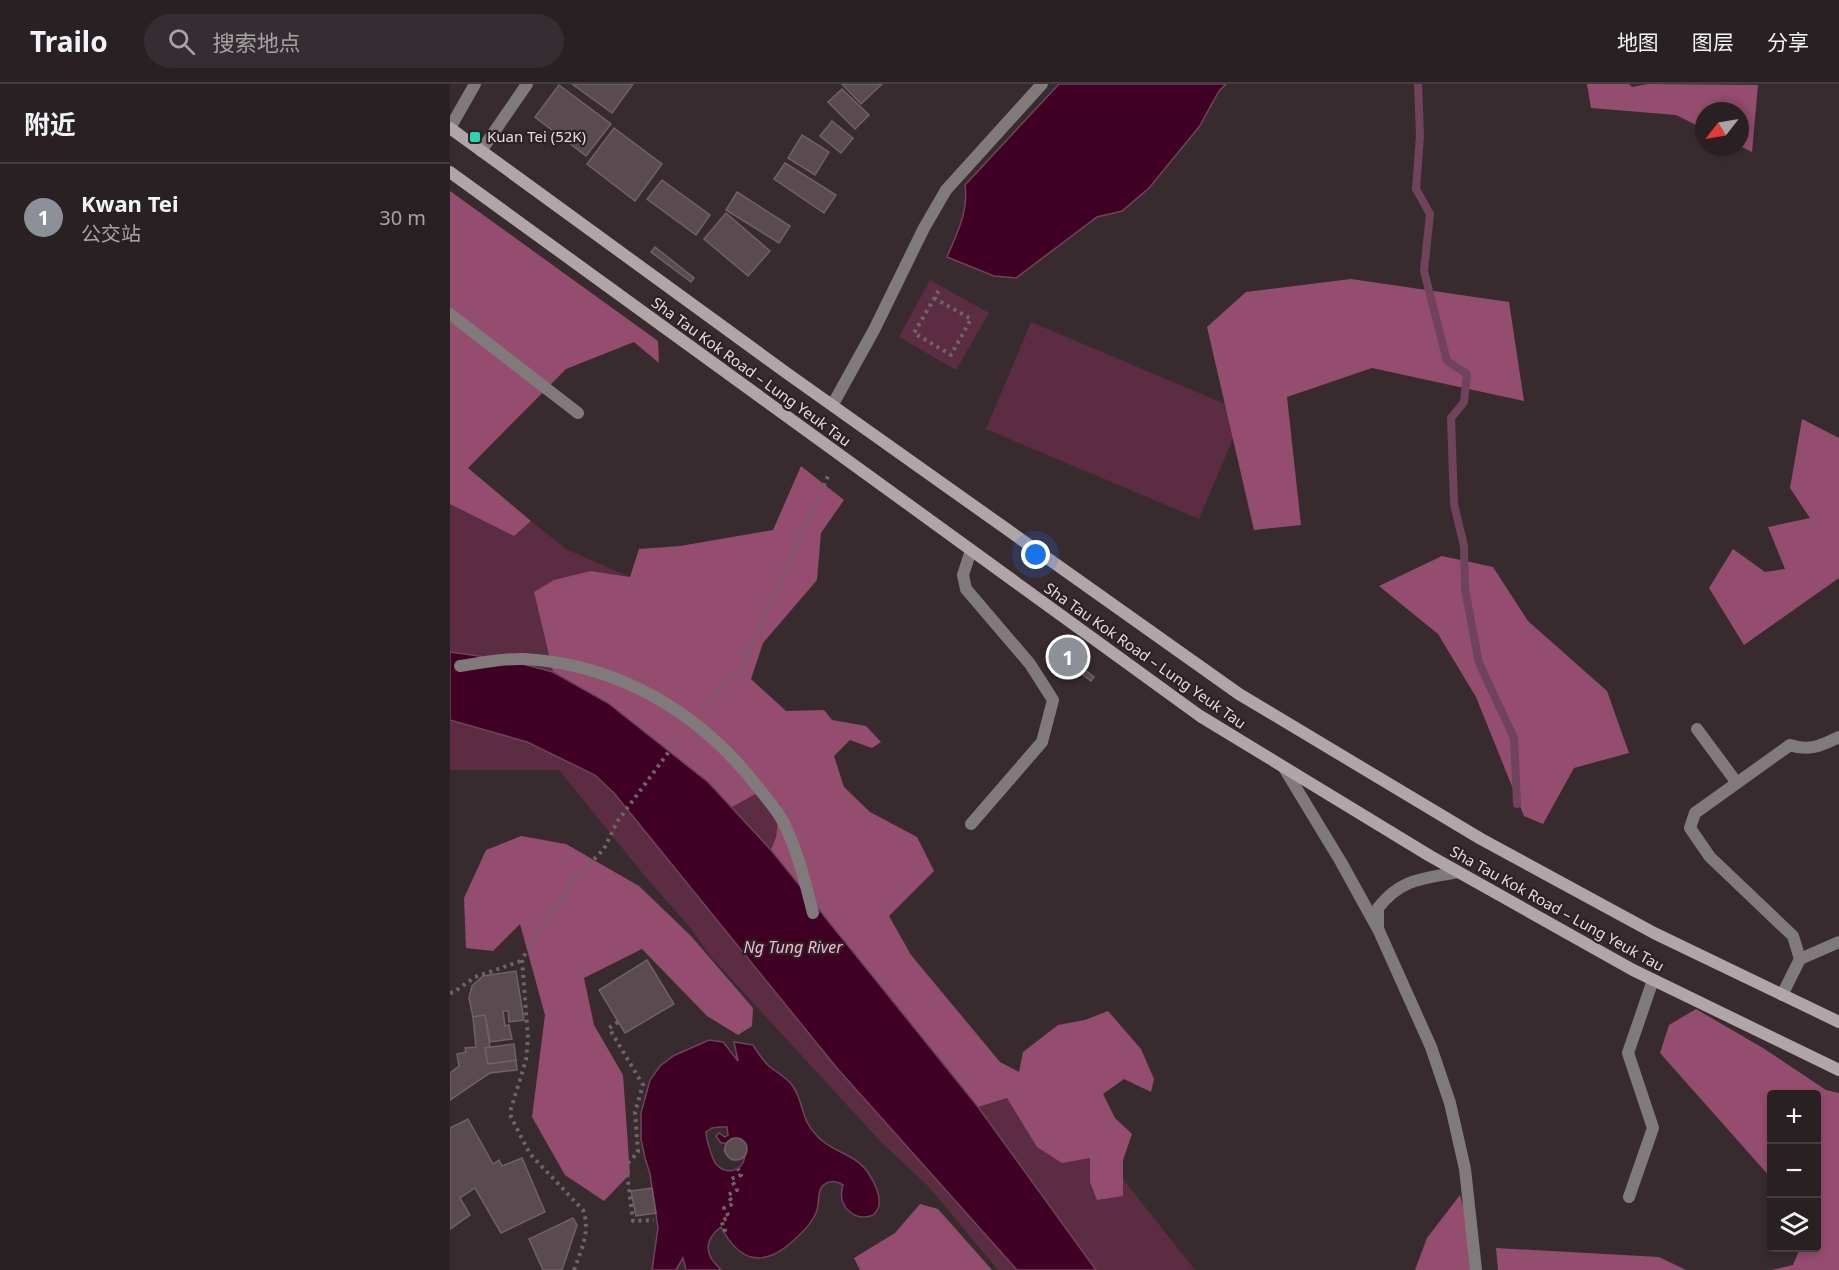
<!DOCTYPE html>
<html lang="zh">
<meta charset="utf-8">
<style>
body{margin:0;font-family:"Noto Sans","Noto Sans SC",sans-serif;background:#352d31;color:#f1f3f6}
.controls{position:absolute;right:18px;bottom:18px;display:grid;overflow:hidden;border-radius:6px;box-shadow:0 3px 9px #0003}
.controls button{width:54px;height:54px;display:grid;place-items:center;padding:0;border:0;border-bottom:2px solid #453e41;background:#292024;color:#f1f3f6;font:30px sans-serif}
.compass{position:absolute;left:1245px;top:18px;width:54px;height:54px;border-radius:50%;background:#292024;box-shadow:0 3px 9px #0003;rotate:239deg}
.you{position:absolute;left:586px;top:471px;width:21px;height:21px;margin:-15px;border:4px solid #fff;border-radius:50%;background:#1a73e8;box-shadow:0 0 0 9px #1a73e833}
.badge{display:grid;place-items:center;width:39px;height:39px;border-radius:50%;background:#8c9099;color:#fff;font-size:20px;font-weight:700}
.pin{position:absolute;translate:-50% -50%;border:3px solid #fff;box-shadow:0 2px 6px #0006}
.list{margin:0;padding:0;list-style:none}
h2{display:flex;justify-content:space-between;align-items:center;height:78px;margin:0;padding:0 24px;font-size:26px}
h2 small{font-size:20px;font-weight:400;color:#a5a3a6}
.list li{display:grid;grid-template-columns:39px 1fr auto;gap:18px;align-items:center;box-sizing:border-box;height:108px;padding:0 24px;border-top:2px solid #453e41}
.list b{display:block;font-size:22px;white-space:nowrap}
.list p{margin:0;font-size:20px;white-space:nowrap;color:#a5a3a6}
.list em{font-size:20px;font-style:normal;color:#a5a3a6}
.icon{flex:none;width:33px;height:33px;fill:none;stroke:currentColor;stroke-width:2;stroke-linecap:round;stroke-linejoin:round}
.map{position:relative;flex:none;width:1389px;height:1186px;overflow:hidden}
header{display:flex;align-items:center;gap:36px;box-sizing:border-box;height:84px;padding:0 30px;background:#292024;border-bottom:2px solid #453e41}
header strong{font-size:28px}
nav{display:flex;gap:33px;margin-inline-start:auto;font-size:21px}
.search{width:420px;height:54px;background:#352d31;display:flex;align-items:center;gap:15px;box-sizing:border-box;padding:0 21px;border-radius:33px;color:#a5a3a6;font-size:22px}
main{display:flex}
aside{flex:1;background:#292024}
.map>svg:first-child{display:block}
</style>
<header>
<strong>Trailo</strong>
<div class="search"><svg class="icon" aria-label="search" viewBox="0 0 24 24"><circle cx="10" cy="10" r="6"/><path d="M15 15l6 6"/></svg>搜索地点</div>
<nav><a>地图</a><a>图层</a><a>分享</a></nav>
</header>
<main>
<aside>
<h2>附近<small></small></h2>
<ul class="list">
<li><span class="badge">1</span><div><b>Kwan Tei</b><p>公交站</p></div><em>30 m</em></li>
</ul>
</aside>
<div class="map">
<svg width="1389" height="1186" viewBox="0 0 1389 1186">
<rect width="100%" height="100%" fill="#372b30"/>
<!-- green -->
<g fill="#5b2c42">
<polygon points="480,196 539,229 506,286 449,253"/>
<polygon points="581,238 794,328 749,435 536,345"/>
<polygon points="0,410 64,452 81,437 116,465 180,493 141,487 84,508 103,588 57,576 0,568"/>
<polygon points="0,636 77,658 145,691 164,709 386,983 567,1186 548,1186 479,1103 431,1058 261,873 239,842 198,796 109,686 0,686"/>
<polygon points="313,706 331,721 326,753 321,766 282,723"/>
<polygon points="565,1010 641,1074 640,1091 673,1112 673,1095 745,1186 646,1186 528,1023"/>
</g>
<!-- forest -->
<g fill="#954d6f">
<polygon points="1137,0 1179,0 1182,3 1198,0 1308,1 1302,68 1290,62 1290,27 1254,27 1254,45 1226,31 1141,24"/>
<polygon points="0,107 208,257 209,279 184,258 116,285 18,384 81,437 64,452 0,420"/>
<polygon points="901,195 1059,218 1074,317 922,284 837,313 851,441 804,446 757,243 796,208"/>
<polygon points="1352,335 1389,354 1389,494 1294,561 1259,504 1283,465 1315,488 1335,485 1318,443 1360,434 1340,404"/>
<polygon points="351,382 394,416 371,449 367,496 313,559 301,595 336,627 374,626 382,636 416,642 431,658 422,664 400,656 384,672 394,703 420,728 467,753 484,787 439,832 461,871 550,978 569,988 573,968 608,941 635,936 658,927 691,965 704,995 701,1008 674,995 653,1010 665,1034 682,1050 673,1076 673,1112 647,1116 640,1098 640,1074 612,1079 587,1063 557,1014 528,1023 321,766 326,753 330,721 313,706 282,723 258,698 158,619 103,588 84,508 104,496 141,487 180,493 189,465 230,462 323,446"/>
<polygon points="992,472 1043,483 1078,537 1157,607 1179,669 1124,684 1093,740 1074,732 1026,613 988,550 929,502"/>
<polygon points="71,752 116,760 189,802 241,852 303,924 302,942 288,951 257,932 192,865 134,894 144,941 173,991 180,1090 154,1117 115,1091 82,1033 95,931 70,840 43,867 16,864 14,814 36,766"/>
<polygon points="1246,925 1313,964 1376,1006 1389,1009 1389,1186 1322,1186 1343,1181 1350,1164 1366,1164 1366,1010 1322,1010 1321,1094 1210,969 1219,941"/>
<polygon points="1010,1111 1030,1186 965,1186 977,1154"/>
<polygon points="470,1120 488,1125 542,1186 410,1186 404,1174 445,1149"/>
<polygon points="1046,1164 1209,1173 1236,1186 1048,1186"/>
</g>
<!-- water -->
<g fill="#3f0024" stroke="#71425c" stroke-width="1.5" fill-rule="evenodd">
<path d="M609,0H776L769,7L749,43L699,104L672,127L647,133L566,194L544,192L497,173C507,149 519,127 515,101Z"/>
<polygon points="0,568 57,576 103,588 158,619 258,698 321,766 528,1023 646,1186 567,1186 386,983 164,709 145,691 77,658 0,636"/>
<path d="M259,956L273,958L288,977L284,958L303,961C308,969 313,977 320,983C329,990 338,994 344,1004C355,1022 350,1035 368,1053C383,1069 407,1070 419,1090C456,1149 380,1142 393,1101C385,1096 377,1096 371,1104C367,1113 370,1122 365,1131C360,1141 352,1149 344,1156C314,1184 290,1179 271,1143C261,1150 254,1162 261,1174C263,1178 268,1182 271,1186H236L233,1174L226,1186H202L208,1144L200,1090L195,1074L191,1055V1029L200,996L210,982L223,972ZM270,1043H277L278,1051L275,1053L269,1049L266,1052L271,1059H277L274,1067L282,1076L293,1074L295,1072C293,1087 277,1092 266,1080C262,1075 256,1054 256,1048L262,1044Z"/>
</g>
<g fill="none" stroke-linecap="round" stroke-linejoin="round">
<!-- stream -->
<polyline stroke="#71425c" stroke-width="8" points="968,0 970,52 966,105 980,130 974,187 997,277 1017,290 1014,318 1001,334 1004,420 1014,462 1015,505 1029,579 1064,654 1067,720"/>
</g>
<!-- building -->
<g fill="#594b50" stroke="#6f6167" stroke-width="1.5">
<polygon points="122,0 183,0 162,29"/>
<polygon points="392,0 432,0 411,20"/>
<polygon points="109,1 161,40 136,72 85,33"/>
<polygon points="392,5 419,31 405,45 378,18"/>
<polygon points="382,37 403,54 391,69 370,52"/>
<polygon points="164,44 212,80 185,117 137,80"/>
<polygon points="352,51 379,68 365,91 338,74"/>
<polygon points="335,79 386,111 374,129 324,95"/>
<polygon points="212,96 260,131 246,151 197,115"/>
<polygon points="287,108 340,142 329,159 276,126"/>
<polygon points="276,129 320,167 298,192 254,155"/>
<polygon points="205,163 244,194 241,198 201,168"/>
<polygon points="605,562 644,593 641,597 602,567"/>
<polygon points="197,876 224,920 175,949 149,906"/>
<polygon points="66,887 74,936 59,938 58,927 53,927 55,942 59,941 62,955 40,958 35,931 23,933 19,914 22,902 33,892"/>
<polygon points="35,931 40,963 35,964 38,980 66,976 67,986 40,989 0,1016 0,989 9,982 7,970 16,968 15,964 26,963 23,933"/>
<polygon points="64,960 66,976 38,980 35,964"/>
<polygon points="18,1035 43,1080 49,1076 52,1082 72,1074 95,1128 51,1149 25,1104 10,1114 20,1131 0,1145 0,1044"/>
<circle cx="286" cy="1065" r="11"/>
<polygon points="202,1104 206,1129 186,1132 181,1107"/>
<polygon points="123,1134 127,1141 112,1186 93,1186 79,1155"/>
</g>
<g fill="none" stroke-linecap="round" stroke-linejoin="round">
<!-- path -->
<g stroke="#6f6469" stroke-width="4" stroke-dasharray="3 4.5" stroke-linecap="butt">
<polyline points="484,214 521,235 501,271 464,249 489,206"/>
<polyline points="253,624 294,579 378,392"/>
<polyline points="0,909 4,908 25,893 71,877"/>
<polyline points="168,938 159,944 193,1001 185,1028 188,1068 176,1081 183,1137 204,1136"/>
<polyline points="273,1147 275,1146 271,1137 279,1133 274,1124 283,1120 278,1111 287,1106 281,1095 291,1091 288,1085"/>
<path d="M124,1186C131,1166 141,1147 133,1126L80,1070L61,1033V1025L76,976L78,954L72,875L119,801L154,765L167,738L229,654"/>
</g>
<!-- service -->
<g stroke="#817a7d" stroke-width="12">
<polyline points="0,230 128,329"/>
<path d="M10,582C31,579 53,574 74,575C168,580 249,628 306,701C315,712 324,723 331,734C347,763 355,798 363,829"/>
<polyline points="1247,645 1287,699"/>
<polyline points="521,740 592,658 603,616 580,580 516,505 513,491 521,466"/>
<path d="M1350,875L1343,852L1260,773L1240,744L1245,729L1340,661C1359,668 1372,661 1389,653"/>
<polyline points="1332,911 1350,875 1389,858"/>
<polyline points="1179,1113 1203,1044 1178,969 1203,896"/>
</g>
<!-- minor -->
<g stroke="#817a7d" stroke-width="12">
<polyline points="0,44 25,0"/>
<polyline points="31,67 77,0"/>
<polyline points="383,320 424,246 474,144 496,106 592,0"/>
<polyline points="834,684 891,778 929,847 981,963 1000,1019 1015,1085 1026,1186"/>
<path d="M928,843V824C951,794 973,795 1008,788"/>
</g>
<!-- secondary -->
<g stroke="#b0a5a9" stroke-width="12">
<polyline points="0,44 338,290 789,610 1031,755 1204,849 1389,938"/>
<polyline points="0,88 750,632 980,772 1183,886 1389,986"/>
</g>
</g>
<!-- markers -->
<rect fill="#29d5ac" stroke="#2d2126" stroke-width="2" x="19" y="47" width="12" height="12" rx="3"/>
<g text-anchor="middle" stroke-width="4.5" stroke-linejoin="round" paint-order="stroke">
<!-- poi labels -->
<g font-size="15" fill="#e5dce0" stroke="#2d2126" text-anchor="start">
<text x="37" y="58">Kuan Tei (52K)</text>
</g>
<!-- street labels -->
<g font-size="15" fill="#e5dce0" stroke="#2d2126">
<text transform="translate(301 288) rotate(36)" y="5">Sha Tau Kok Road – Lung Yeuk Tau</text>
<text transform="translate(695 572) rotate(35)" y="5">Sha Tau Kok Road – Lung Yeuk Tau</text>
<text transform="translate(1107 825) rotate(29)" y="5">Sha Tau Kok Road – Lung Yeuk Tau</text>
</g>
<!-- water labels -->
<g font-size="16" font-style="italic" fill="#f6b6d1" stroke="#2d2126">
<text x="343" y="869">Ng Tung River</text>
</g>
</g>
</svg>
<div class="controls">
<button>+</button>
<button>−</button>
<button><svg class="icon" aria-label="layers" viewBox="0 0 24 24"><path d="M12 4l9 5-9 5-9-5zM3 14l9 5 9-5"/></svg></button>
</div>
<svg class="compass" viewBox="-18 -18 36 36"><path d="M0-13l5 13h-10z" fill="#e53935"/><path d="M0 13l5-13h-10z" fill="#a5a3a6"/></svg>
<div class="you"></div>
<div class="pin badge" style="left:618px;top:573px">1</div>
</div>
</main>
